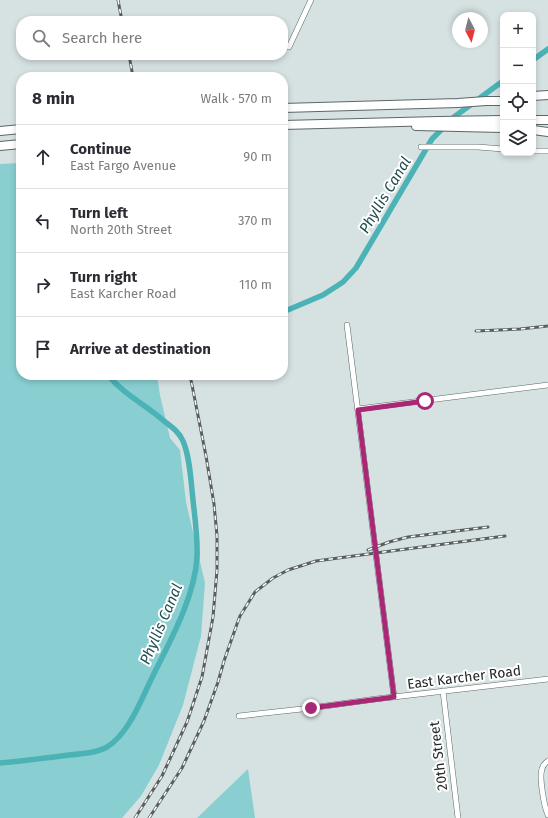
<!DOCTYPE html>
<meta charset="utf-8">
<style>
body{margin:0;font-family:"Fira Sans",sans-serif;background:#f7f7f7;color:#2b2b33}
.controls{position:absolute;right:12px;top:12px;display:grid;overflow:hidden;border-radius:8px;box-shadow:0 2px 6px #0003}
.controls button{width:36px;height:36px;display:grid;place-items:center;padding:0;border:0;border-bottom:1px solid #e1e1e2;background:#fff;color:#2b2b33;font:20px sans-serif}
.compass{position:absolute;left:452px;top:12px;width:36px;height:36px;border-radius:50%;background:#fff;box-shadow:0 2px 6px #0003;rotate:173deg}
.stop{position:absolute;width:12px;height:12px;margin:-9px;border:3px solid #a92875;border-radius:50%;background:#fff}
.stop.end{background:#a92875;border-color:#fff;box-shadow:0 1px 4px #0008}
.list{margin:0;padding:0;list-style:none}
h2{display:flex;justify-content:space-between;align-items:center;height:52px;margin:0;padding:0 16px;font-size:17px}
h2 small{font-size:13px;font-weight:400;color:#7c7c81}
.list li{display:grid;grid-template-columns:26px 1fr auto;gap:12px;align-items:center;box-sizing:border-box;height:64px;padding:0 16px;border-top:1px solid #e1e1e2}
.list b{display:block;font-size:15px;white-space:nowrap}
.list p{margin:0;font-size:13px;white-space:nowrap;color:#7c7c81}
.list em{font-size:13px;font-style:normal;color:#7c7c81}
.icon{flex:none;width:22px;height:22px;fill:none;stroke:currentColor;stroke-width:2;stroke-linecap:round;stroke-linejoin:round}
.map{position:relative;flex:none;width:548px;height:818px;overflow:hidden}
.search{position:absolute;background:#fff;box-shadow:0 2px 6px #0003;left:16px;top:16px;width:272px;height:44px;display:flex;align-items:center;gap:10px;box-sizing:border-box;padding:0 14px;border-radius:16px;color:#7c7c81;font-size:15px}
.panel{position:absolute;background:#fff;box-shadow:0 2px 6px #0003;left:16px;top:72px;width:272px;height:308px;border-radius:16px}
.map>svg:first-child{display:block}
</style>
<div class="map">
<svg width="548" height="818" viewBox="0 0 548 818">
<rect width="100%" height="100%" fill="#d6e1e1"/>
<!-- green -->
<g fill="#89cfd1">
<polygon points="21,163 21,375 157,375 160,395 170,438 180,450 186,502 205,583 201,636 183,705 159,765 141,796 122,818 0,818 0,164"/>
<polygon points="248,769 255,818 197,818"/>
</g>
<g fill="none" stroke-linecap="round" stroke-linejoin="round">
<!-- canal -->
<g stroke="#4bb2b6" stroke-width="5.5">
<polyline points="533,60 548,49"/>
<polyline points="283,312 323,295 343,282 356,268 432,139 454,117 503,81"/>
<path d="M0,763C23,761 46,758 69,755C82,754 96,753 107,747C127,735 139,705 149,684C167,646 194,601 197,558C198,539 195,519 193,500C191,482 190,457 183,441C179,432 172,427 164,421C146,405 123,394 108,375"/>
</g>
<!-- minor casing -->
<g stroke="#5e6767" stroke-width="6">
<g id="minor">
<polyline points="289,47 311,0"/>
<polyline points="421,147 478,147 503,149"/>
<polyline points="533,151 548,151"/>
<polyline points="347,325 394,697"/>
<polyline points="358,409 548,385"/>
<polyline points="443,691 458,818"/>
<polyline points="239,716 311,708 376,699 548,679"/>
<path d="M548,761C545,763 543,765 542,769C539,777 544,806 548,815"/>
</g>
</g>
<!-- highway casing -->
<g stroke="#5e6767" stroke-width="10">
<g id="highway">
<polyline points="533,96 548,95"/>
<polyline points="283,108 458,103 486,101 503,101"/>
<polyline points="533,120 548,120"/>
<polyline points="283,125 439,121 503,120"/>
<polyline points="416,126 503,128"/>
<polyline points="533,130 548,132"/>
<polyline points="0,131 21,129"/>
<polyline points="0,146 21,144"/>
</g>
</g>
<!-- minor -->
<use href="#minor" stroke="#fff" stroke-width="5"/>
<!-- highway -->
<use href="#highway" stroke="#fff" stroke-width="8"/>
<!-- rail casing -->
<g stroke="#595f5f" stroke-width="3">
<g id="rail">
<polyline points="118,0 122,21"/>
<polyline points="129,55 133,77"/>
<polyline points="476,331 520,329 548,326"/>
<polyline points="368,550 389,542 408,537 488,527"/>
<polyline points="135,818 162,776 187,722 202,677 213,617 217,570 217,536 214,504 206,456 190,375"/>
<polyline points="149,818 182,768 204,721 218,682 224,661 237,624 240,616 255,592 273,578 288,570 316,561 376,553 505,536"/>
</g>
</g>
<!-- rail -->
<use href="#rail" stroke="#fff" stroke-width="1.5" stroke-dasharray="4.5" stroke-linecap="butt"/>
</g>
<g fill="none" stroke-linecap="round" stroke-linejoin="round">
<!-- route -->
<polyline stroke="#a92875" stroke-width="5" points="311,708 394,697 358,410 425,401"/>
</g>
<g text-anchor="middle" stroke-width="4" stroke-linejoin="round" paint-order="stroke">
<!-- street labels -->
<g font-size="14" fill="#262a2a" stroke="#fff">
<text transform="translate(464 677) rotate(-7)" y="5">East Karcher Road</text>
<text transform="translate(438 756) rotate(-97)" y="5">20th Street</text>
</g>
<!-- water labels -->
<g font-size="15" font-style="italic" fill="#204e50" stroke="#fff">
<text transform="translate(385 195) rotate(-59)" y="5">Phyllis Canal</text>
<text transform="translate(161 624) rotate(-67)" y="5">Phyllis Canal</text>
</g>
</g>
</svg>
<div class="controls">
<button>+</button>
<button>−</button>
<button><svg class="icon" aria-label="locate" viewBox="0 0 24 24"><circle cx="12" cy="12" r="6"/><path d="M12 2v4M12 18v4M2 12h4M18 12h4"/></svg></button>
<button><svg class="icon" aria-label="layers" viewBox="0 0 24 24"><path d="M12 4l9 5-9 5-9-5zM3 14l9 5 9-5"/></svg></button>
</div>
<svg class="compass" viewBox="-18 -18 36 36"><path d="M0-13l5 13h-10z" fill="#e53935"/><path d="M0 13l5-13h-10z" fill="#7c7c81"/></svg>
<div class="stop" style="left:425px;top:401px"></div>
<div class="stop end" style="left:311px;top:708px"></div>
<div class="search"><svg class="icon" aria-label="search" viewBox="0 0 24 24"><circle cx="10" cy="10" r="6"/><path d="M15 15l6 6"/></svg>Search here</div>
<section class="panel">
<h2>8 min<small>Walk · 570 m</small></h2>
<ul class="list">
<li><svg class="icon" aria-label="ahead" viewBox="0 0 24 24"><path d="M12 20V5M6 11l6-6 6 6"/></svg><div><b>Continue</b><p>East Fargo Avenue</p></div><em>90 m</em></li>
<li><svg class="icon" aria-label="left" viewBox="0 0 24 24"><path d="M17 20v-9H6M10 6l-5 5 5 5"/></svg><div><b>Turn left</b><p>North 20th Street</p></div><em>370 m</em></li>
<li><svg class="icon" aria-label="right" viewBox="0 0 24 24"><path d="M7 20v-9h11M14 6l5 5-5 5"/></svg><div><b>Turn right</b><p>East Karcher Road</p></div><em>110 m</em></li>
<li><svg class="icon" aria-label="arrive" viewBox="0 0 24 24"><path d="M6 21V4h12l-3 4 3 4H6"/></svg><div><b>Arrive at destination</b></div></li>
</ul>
</section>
</div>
